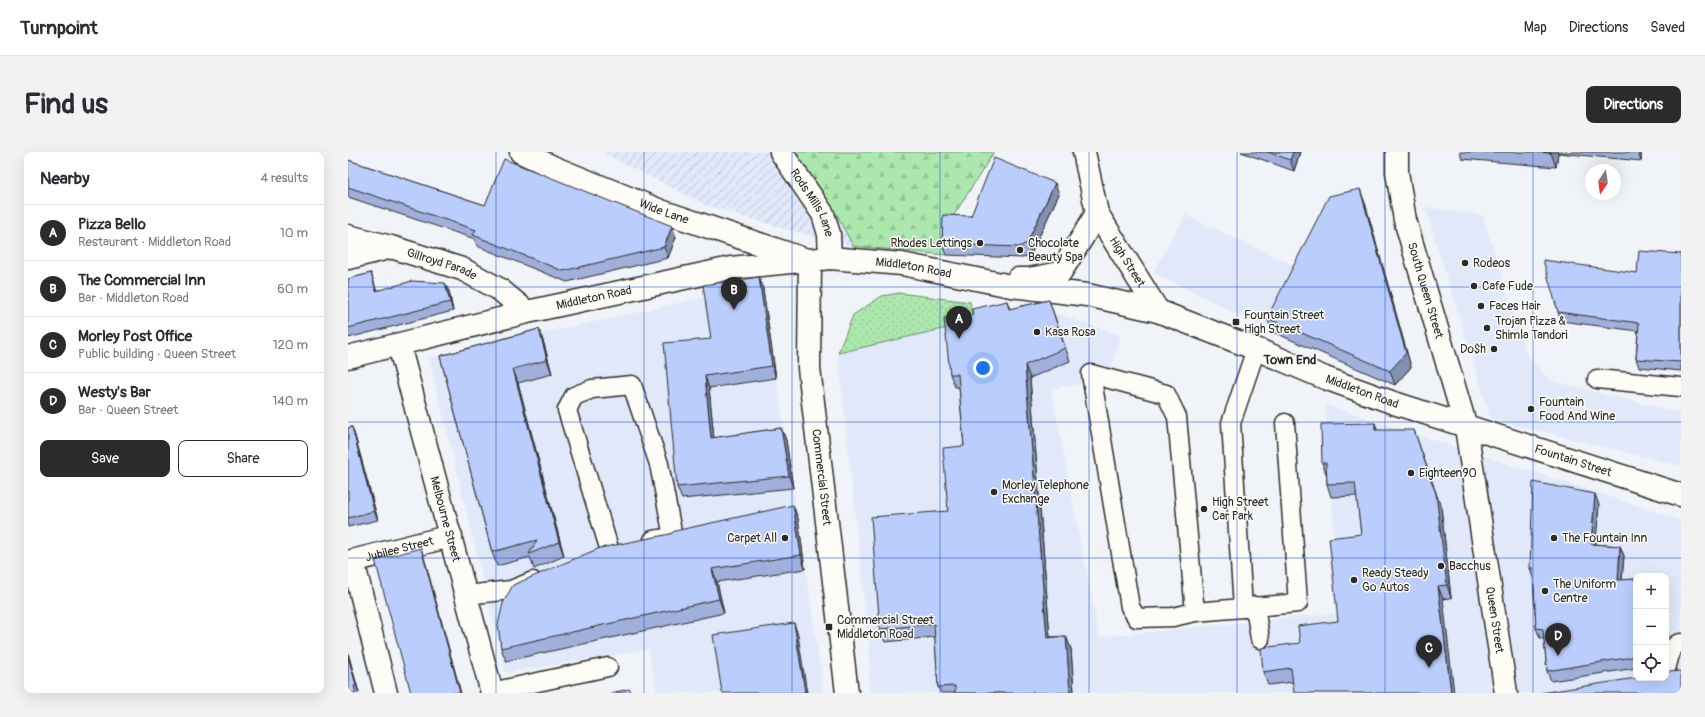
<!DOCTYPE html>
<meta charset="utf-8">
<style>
body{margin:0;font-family:Pangolin,sans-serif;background:#f2f2f3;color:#2b2b33}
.controls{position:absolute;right:12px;bottom:12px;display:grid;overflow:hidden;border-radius:8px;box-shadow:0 4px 16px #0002}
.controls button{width:36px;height:36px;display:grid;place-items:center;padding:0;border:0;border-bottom:1px solid #e1e1e2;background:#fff;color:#2b2b33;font:20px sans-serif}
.compass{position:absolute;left:1237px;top:12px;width:36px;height:36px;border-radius:50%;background:#fff;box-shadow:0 4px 16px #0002;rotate:193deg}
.you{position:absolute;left:635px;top:216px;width:14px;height:14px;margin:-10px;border:3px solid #fff;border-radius:50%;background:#1a73e8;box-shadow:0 0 0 6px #1a73e833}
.badge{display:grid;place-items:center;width:26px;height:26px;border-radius:50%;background:#2b2b2b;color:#fff;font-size:13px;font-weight:700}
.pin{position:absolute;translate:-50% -33px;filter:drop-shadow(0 1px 2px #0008)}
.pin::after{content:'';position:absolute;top:21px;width:14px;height:12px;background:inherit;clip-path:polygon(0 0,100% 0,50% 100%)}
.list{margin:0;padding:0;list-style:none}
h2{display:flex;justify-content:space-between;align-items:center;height:52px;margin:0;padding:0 16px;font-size:17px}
h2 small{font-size:13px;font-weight:400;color:#7c7c81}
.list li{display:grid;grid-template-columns:26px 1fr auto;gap:12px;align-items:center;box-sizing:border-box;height:56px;padding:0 16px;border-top:1px solid #e1e1e2}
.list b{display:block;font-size:15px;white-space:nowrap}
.list p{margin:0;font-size:13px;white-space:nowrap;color:#7c7c81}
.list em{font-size:13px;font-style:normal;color:#7c7c81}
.actions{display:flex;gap:8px;padding:12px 16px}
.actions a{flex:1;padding:9px 0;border:1px solid #2b2b2b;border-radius:8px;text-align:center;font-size:14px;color:#2b2b2b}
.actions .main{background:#2b2b2b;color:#fff}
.icon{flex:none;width:22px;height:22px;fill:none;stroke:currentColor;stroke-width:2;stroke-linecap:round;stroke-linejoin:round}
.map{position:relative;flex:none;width:1333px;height:541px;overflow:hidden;border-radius:8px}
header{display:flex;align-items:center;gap:24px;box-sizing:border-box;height:56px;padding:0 20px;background:#fff;border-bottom:1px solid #e1e1e2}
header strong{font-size:19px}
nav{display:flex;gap:22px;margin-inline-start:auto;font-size:14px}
.intro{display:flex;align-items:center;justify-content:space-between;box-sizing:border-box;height:96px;padding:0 24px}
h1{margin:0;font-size:28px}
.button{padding:10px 18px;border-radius:8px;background:#2b2b2b;color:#fff;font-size:14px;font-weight:700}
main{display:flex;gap:24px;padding:0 24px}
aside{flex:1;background:#fff;border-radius:8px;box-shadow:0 4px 16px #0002}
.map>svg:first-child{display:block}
</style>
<header>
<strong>Turnpoint</strong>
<nav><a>Map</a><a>Directions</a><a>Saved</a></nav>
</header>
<div class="intro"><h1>Find us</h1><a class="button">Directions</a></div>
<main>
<aside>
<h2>Nearby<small>4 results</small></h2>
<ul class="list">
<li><span class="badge">A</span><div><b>Pizza Bello</b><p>Restaurant · Middleton Road</p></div><em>10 m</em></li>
<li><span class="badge">B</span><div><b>The Commercial Inn</b><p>Bar · Middleton Road</p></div><em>60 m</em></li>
<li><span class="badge">C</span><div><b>Morley Post Office</b><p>Public building · Queen Street</p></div><em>120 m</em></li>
<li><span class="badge">D</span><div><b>Westy's Bar</b><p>Bar · Queen Street</p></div><em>140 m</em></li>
</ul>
<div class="actions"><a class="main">Save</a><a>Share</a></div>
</aside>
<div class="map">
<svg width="1333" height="541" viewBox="0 0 1333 541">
<defs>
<pattern id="industrial-furrows" width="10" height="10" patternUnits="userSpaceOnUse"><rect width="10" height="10" fill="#e0e8fa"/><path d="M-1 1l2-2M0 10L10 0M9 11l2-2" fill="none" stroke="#c0c7d6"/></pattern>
<pattern id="grass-dots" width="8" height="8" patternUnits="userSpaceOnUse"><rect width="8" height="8" fill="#ace8ae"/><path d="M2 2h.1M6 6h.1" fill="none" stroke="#94c796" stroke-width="1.8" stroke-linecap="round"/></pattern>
<pattern id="forest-firs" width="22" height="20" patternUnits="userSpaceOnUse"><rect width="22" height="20" fill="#ace8ae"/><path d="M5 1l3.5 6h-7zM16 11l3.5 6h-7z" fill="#94c796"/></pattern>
</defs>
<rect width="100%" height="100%" fill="#f0f3f8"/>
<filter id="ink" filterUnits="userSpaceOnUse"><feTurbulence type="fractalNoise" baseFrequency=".025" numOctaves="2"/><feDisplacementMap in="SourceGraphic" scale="8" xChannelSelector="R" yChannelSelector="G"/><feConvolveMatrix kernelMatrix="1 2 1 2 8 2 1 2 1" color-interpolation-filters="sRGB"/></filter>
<g filter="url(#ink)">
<!-- built -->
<g fill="#e0e8fa" fill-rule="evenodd">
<polygon points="1077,55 1135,64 1179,204 1203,229 1333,261 1333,314 1143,267"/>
<polygon points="837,63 956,118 925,180 805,120"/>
<polygon points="415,137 473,520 474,541 309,541 300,497 158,521 81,206 359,145"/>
<path d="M705,161L772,183L761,229L703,236L751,485L991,461L978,253L1333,368V541H521L522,502L490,201L625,170H666ZM1288,424H1318V526H1288Z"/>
</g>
<!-- industrial -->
<polygon fill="url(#industrial-furrows)" points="253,0 448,0 492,69 505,94 440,78 358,53"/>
<!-- grass -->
<polygon fill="url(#grass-dots)" stroke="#6c8a6c" points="551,141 622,150 625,170 490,201 505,163 534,144"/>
<!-- forest -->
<polygon fill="url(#forest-firs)" stroke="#6c8a6c" points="448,0 646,0 599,74 598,103 505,94 492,69"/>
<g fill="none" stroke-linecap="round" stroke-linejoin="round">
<!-- lane casing -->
<g stroke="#2b2b2b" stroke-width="21">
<g id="lane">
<polyline points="1249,227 1333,235"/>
<polyline points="261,396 219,258 226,244 244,237 284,233 311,312 325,385 305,388"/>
<polyline points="118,443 163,438 185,429"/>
<polyline points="907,454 912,487"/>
<polyline points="895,456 950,451 937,271"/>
<polyline points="847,460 829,265 818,242 743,222 782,455 789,466 825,465 847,460 895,456 883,271 908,197"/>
<path d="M1318,517C1321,508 1322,492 1333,491"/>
<polyline points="143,540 260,515"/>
</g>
</g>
<!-- street casing -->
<g stroke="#2b2b2b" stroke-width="25">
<g id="street">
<path id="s1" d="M173,0L207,16L313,59L462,109L461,216L499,541"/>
<path id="s2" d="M433,0L475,62L481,82L482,106"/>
<path id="s3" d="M0,84L43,95L114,117L151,137L179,160"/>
<polyline points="0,106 40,96"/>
<path id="s4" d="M51,193L144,541"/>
<path id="s5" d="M1118,275L1158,541"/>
<polyline points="5,409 38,541"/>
<path id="s6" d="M0,410L103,384"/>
</g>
</g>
<!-- secondary casing -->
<g stroke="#2b2b2b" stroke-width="25">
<g id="secondary">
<path id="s7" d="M736,0L749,61L810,159"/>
<path id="s8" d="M1049,0V20L1057,68L1118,275"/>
<polyline points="670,127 681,127 712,121 734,86 749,61"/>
<path id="s9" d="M0,205L179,160L383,116L482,106L554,112L663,134L739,143L810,159L908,197L977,226L1046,251L1333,343"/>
</g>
</g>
<!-- lane -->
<use href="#lane" stroke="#fdfcf7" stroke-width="18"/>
<!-- street -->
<use href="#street" stroke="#fdfcf7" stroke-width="22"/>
<!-- secondary -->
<use href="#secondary" stroke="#fdfcf7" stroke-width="22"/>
</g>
<!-- wall -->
<g fill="#a1b0da" stroke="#2b2b2b">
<polygon points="893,0 952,0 946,19"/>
<polygon points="1112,0 1293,0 1293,9 1210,1 1208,15 1114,7"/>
<polygon points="0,8 137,53 328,85 320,106 219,130 129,94 127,87 0,45"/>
<polygon points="711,42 683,102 675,106 598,103 594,92 623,64"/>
<polygon points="1017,51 1063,215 1047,233 925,180 919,166"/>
<polygon points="1333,102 1333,219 1291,215 1288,207 1290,179 1213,169 1210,160 1289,121"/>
<polygon points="23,121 28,138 101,139 105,159 0,186 0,127"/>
<polygon points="411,125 415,137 428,226 361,236 366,286 433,276 438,288 445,336 334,347 329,335 363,187"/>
<polygon points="701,148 722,209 682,226 702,485 718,484 723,497 726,541 593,541 590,535 587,485 537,490 532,477 600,359 616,294 611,235 607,235 602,222 625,163 659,149 662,157"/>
<polygon points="191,177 196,192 204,222 170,231 216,404 186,417 182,405 149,414 144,400 92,204"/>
<polygon points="1027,271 1029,278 1093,355 1103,446 1095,447 945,530 920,533 915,520 952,491 990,469 1013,382 1009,344 983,345 979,332 979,324 974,311"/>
<polygon points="4,275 7,284 30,368 0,375 0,276"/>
<polygon points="1251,353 1247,392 1272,394 1276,404 1274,428 1288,427 1288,516 1203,529 1199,519 1196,487 1192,486 1188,476 1185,426 1182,416"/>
<polygon points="450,366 457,417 369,430 376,461 158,509 153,496"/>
<polygon points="0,501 11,541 0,541"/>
</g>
<!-- shaded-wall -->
<g fill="#8390b1" stroke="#2b2b2b">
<polygon points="945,0 952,0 946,19 942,8"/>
<polygon points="1203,0 1210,0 1210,1 1208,15 1203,1"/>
<polygon points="1290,0 1293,0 1293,9"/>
<polygon points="707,31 711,42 683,102 679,91"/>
<polygon points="1012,37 1017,51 1063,215 1047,233 1042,219"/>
<polygon points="324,74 328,85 320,106 316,95"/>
<polygon points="23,121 26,130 31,147 28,139"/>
<polygon points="411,125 415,137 428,226 424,214"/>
<polygon points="97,131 101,139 105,159 102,150"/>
<polygon points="191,177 196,192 204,222 199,208"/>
<polygon points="677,213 682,226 703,499 699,486"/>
<polygon points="165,217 170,231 216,404 211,390"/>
<polygon points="357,224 361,236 367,298 363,286"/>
<polygon points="1027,271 1031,284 1027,278"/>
<polygon points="4,275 7,284 30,368 26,359"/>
<polygon points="433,276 438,288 445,336 441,324"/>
<polygon points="1066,278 1093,355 1103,446 1099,433"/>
<polygon points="1247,342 1251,353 1247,402 1243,392"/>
<polygon points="445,353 450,366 457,417 453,403"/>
<polygon points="1272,394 1276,404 1273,439 1270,428"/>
<polygon points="73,396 76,405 113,541 112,541"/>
<polygon points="364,417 369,430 376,461 371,447"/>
<polygon points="1090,434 1095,447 1106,541 1103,541"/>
<polygon points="446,471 450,483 459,541 457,541 457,540"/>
<polygon points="718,484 723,497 726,541 722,541"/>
<polygon points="0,501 11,541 8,533 0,504"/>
</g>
<!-- building -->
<g fill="#bbcdfd" stroke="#2b2b2b">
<polygon points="920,0 945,0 942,8"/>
<polygon points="1187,0 1203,0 1203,1"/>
<polygon points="646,6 707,31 679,91 671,95 594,92 595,63 623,64"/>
<polygon points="156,7 324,74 316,95 215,119 125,83 128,78 0,35 0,8 137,53"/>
<polygon points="1012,37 1058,201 1042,219 919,166 981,44"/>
<polygon points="1291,99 1333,102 1333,210 1288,207 1291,171 1210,160 1195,108 1289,121"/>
<polygon points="23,121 28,139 64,129 97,131 102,150 0,176 0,127"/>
<polygon points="411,125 424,214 357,224 363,286 433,276 441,324 329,335 316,191 363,187 355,133"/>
<polygon points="701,148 717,196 677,213 699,486 718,484 722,541 607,541 607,534 590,535 586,472 532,477 523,365 600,359 595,296 616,294 610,222 602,222 596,166 625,163 624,157 659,149 661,157"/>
<polygon points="191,177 199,208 165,217 211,390 181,402 189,388 144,400 92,204"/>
<polygon points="1027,271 1027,278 1066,278 1088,342 1099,433 1090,434 1103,541 946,541 943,516 915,520 913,496 952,491 950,474 990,469 981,386 1013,382 1007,331 979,332 978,311 974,311 973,272"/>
<polygon points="4,275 26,359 0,366 0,276"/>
<polygon points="1185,330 1247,342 1243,392 1272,394 1270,428 1288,427 1288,506 1284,505 1199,519 1195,477 1188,476 1185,416 1182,416"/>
<polygon points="445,353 453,403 364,417 371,447 153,496 150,473 155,451 165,433 252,396 322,382 327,379"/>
<polygon points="73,396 112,541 63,541 27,408"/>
<polygon points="446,471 457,540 452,541 374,541 365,483"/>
<polygon points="0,504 8,533 6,534 8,541 0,541"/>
<polygon points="1333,519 1333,541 1193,541 1288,526 1318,526 1318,520"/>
<polygon points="282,537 283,541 262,541"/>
</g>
</g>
<!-- grid -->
<path fill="none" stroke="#1d4ed8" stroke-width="1" stroke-opacity="0.55" d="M148,0V541M296,0V541M444,0V541M592,0V541M741,0V541M889,0V541M1037,0V541M1185,0V541M0,135H1333M0,270H1333M0,406H1333"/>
<!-- markers -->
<g fill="#2b2b2b" stroke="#fdfcf7" stroke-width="1.5">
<circle cx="632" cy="91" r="4"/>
<circle cx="672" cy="98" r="4"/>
<circle cx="1117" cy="111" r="4"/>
<circle cx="1126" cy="134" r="4"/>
<circle cx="1133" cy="154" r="4"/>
<rect x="884" y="166" width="8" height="8" rx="2"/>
<circle cx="1139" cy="176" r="4"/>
<circle cx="689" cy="180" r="4"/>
<circle cx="1146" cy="197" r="4"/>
<circle cx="1183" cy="257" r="4"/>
<circle cx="1063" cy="321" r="4"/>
<circle cx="646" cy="340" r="4"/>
<circle cx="856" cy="357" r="4"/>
<circle cx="437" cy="386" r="4"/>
<circle cx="1206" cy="386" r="4"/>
<circle cx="1093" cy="414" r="4"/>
<circle cx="1006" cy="428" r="4"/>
<circle cx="1197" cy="439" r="4"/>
<rect x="477" y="471" width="8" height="8" rx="2"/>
</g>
<g text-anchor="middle" stroke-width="3" stroke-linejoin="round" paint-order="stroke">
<!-- street labels -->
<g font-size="12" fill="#2b2b2b" stroke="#fdfcf7">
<text dy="4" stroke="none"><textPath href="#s2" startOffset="60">Rods Mills Lane</textPath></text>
<text dy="4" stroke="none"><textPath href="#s1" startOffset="155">Wide Lane</textPath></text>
<text dy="4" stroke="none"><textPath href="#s7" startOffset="120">High Street</textPath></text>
<text dy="4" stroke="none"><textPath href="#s3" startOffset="98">Gillroyd Parade</textPath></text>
<text dy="4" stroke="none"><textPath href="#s9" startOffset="577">Middleton Road</textPath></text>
<text dy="4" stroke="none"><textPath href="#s8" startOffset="142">South Queen Street</textPath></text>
<text dy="4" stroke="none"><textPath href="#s9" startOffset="253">Middleton Road</textPath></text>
<text dy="4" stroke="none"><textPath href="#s9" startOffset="1045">Middleton Road</textPath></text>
<text dy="4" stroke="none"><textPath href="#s9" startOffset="1267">Fountain Street</textPath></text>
<text dy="4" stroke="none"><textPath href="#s1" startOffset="526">Commercial Street</textPath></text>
<text dy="4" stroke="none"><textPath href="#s4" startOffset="180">Melbourne Street</textPath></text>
<text dy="4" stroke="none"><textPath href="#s6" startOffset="53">Jubilee Street</textPath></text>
<text dy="4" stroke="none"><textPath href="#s5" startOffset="195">Queen Street</textPath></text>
</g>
<!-- poi labels -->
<g font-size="12" fill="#2b2b2b" stroke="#fdfcf7" text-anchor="start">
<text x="624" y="95" text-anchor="end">Rhodes Lettings</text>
<text x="680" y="95">Chocolate<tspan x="680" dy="14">Beauty Spa</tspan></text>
<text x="1125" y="115">Rodeos</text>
<text x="1134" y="138">Cafe Fude</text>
<text x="1141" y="158">Faces Hair</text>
<text x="896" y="167">Fountain Street<tspan x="896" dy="14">High Street</tspan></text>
<text x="1147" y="173">Trojan Pizza &amp;<tspan x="1147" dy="14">Shimla Tandori</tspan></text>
<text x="697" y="184">Kasa Rosa</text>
<text x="1138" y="201" text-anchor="end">Do$h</text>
<text x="1191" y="254">Fountain<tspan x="1191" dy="14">Food And Wine</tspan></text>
<text x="1071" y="325">Eighteen90</text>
<text x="654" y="337">Morley Telephone<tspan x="654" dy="14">Exchange</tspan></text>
<text x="864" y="354">High Street<tspan x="864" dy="14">Car Park</tspan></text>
<text x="429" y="390" text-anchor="end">Carpet All</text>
<text x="1214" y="390">The Fountain Inn</text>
<text x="1101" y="418">Bacchus</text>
<text x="1014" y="425">Ready Steady<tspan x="1014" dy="14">Go Autos</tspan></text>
<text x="1205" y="436">The Uniform<tspan x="1205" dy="14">Centre</tspan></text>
<text x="489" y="472">Commercial Street<tspan x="489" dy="14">Middleton Road</tspan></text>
</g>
<!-- neighbourhood labels -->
<g font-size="13" font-weight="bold" fill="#2b2b2b" stroke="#fdfcf7">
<text x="942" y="212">Town End</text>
</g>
</g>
</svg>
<div class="controls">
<button>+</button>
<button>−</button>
<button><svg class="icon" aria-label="locate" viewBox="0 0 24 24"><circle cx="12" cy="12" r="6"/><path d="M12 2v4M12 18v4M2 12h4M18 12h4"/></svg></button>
</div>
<svg class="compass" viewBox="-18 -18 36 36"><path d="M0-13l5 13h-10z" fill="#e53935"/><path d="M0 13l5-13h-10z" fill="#7c7c81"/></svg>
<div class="you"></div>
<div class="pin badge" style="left:611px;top:187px">A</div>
<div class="pin badge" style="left:386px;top:158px">B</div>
<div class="pin badge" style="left:1081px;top:516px">C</div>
<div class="pin badge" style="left:1210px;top:504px">D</div>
</div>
</main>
